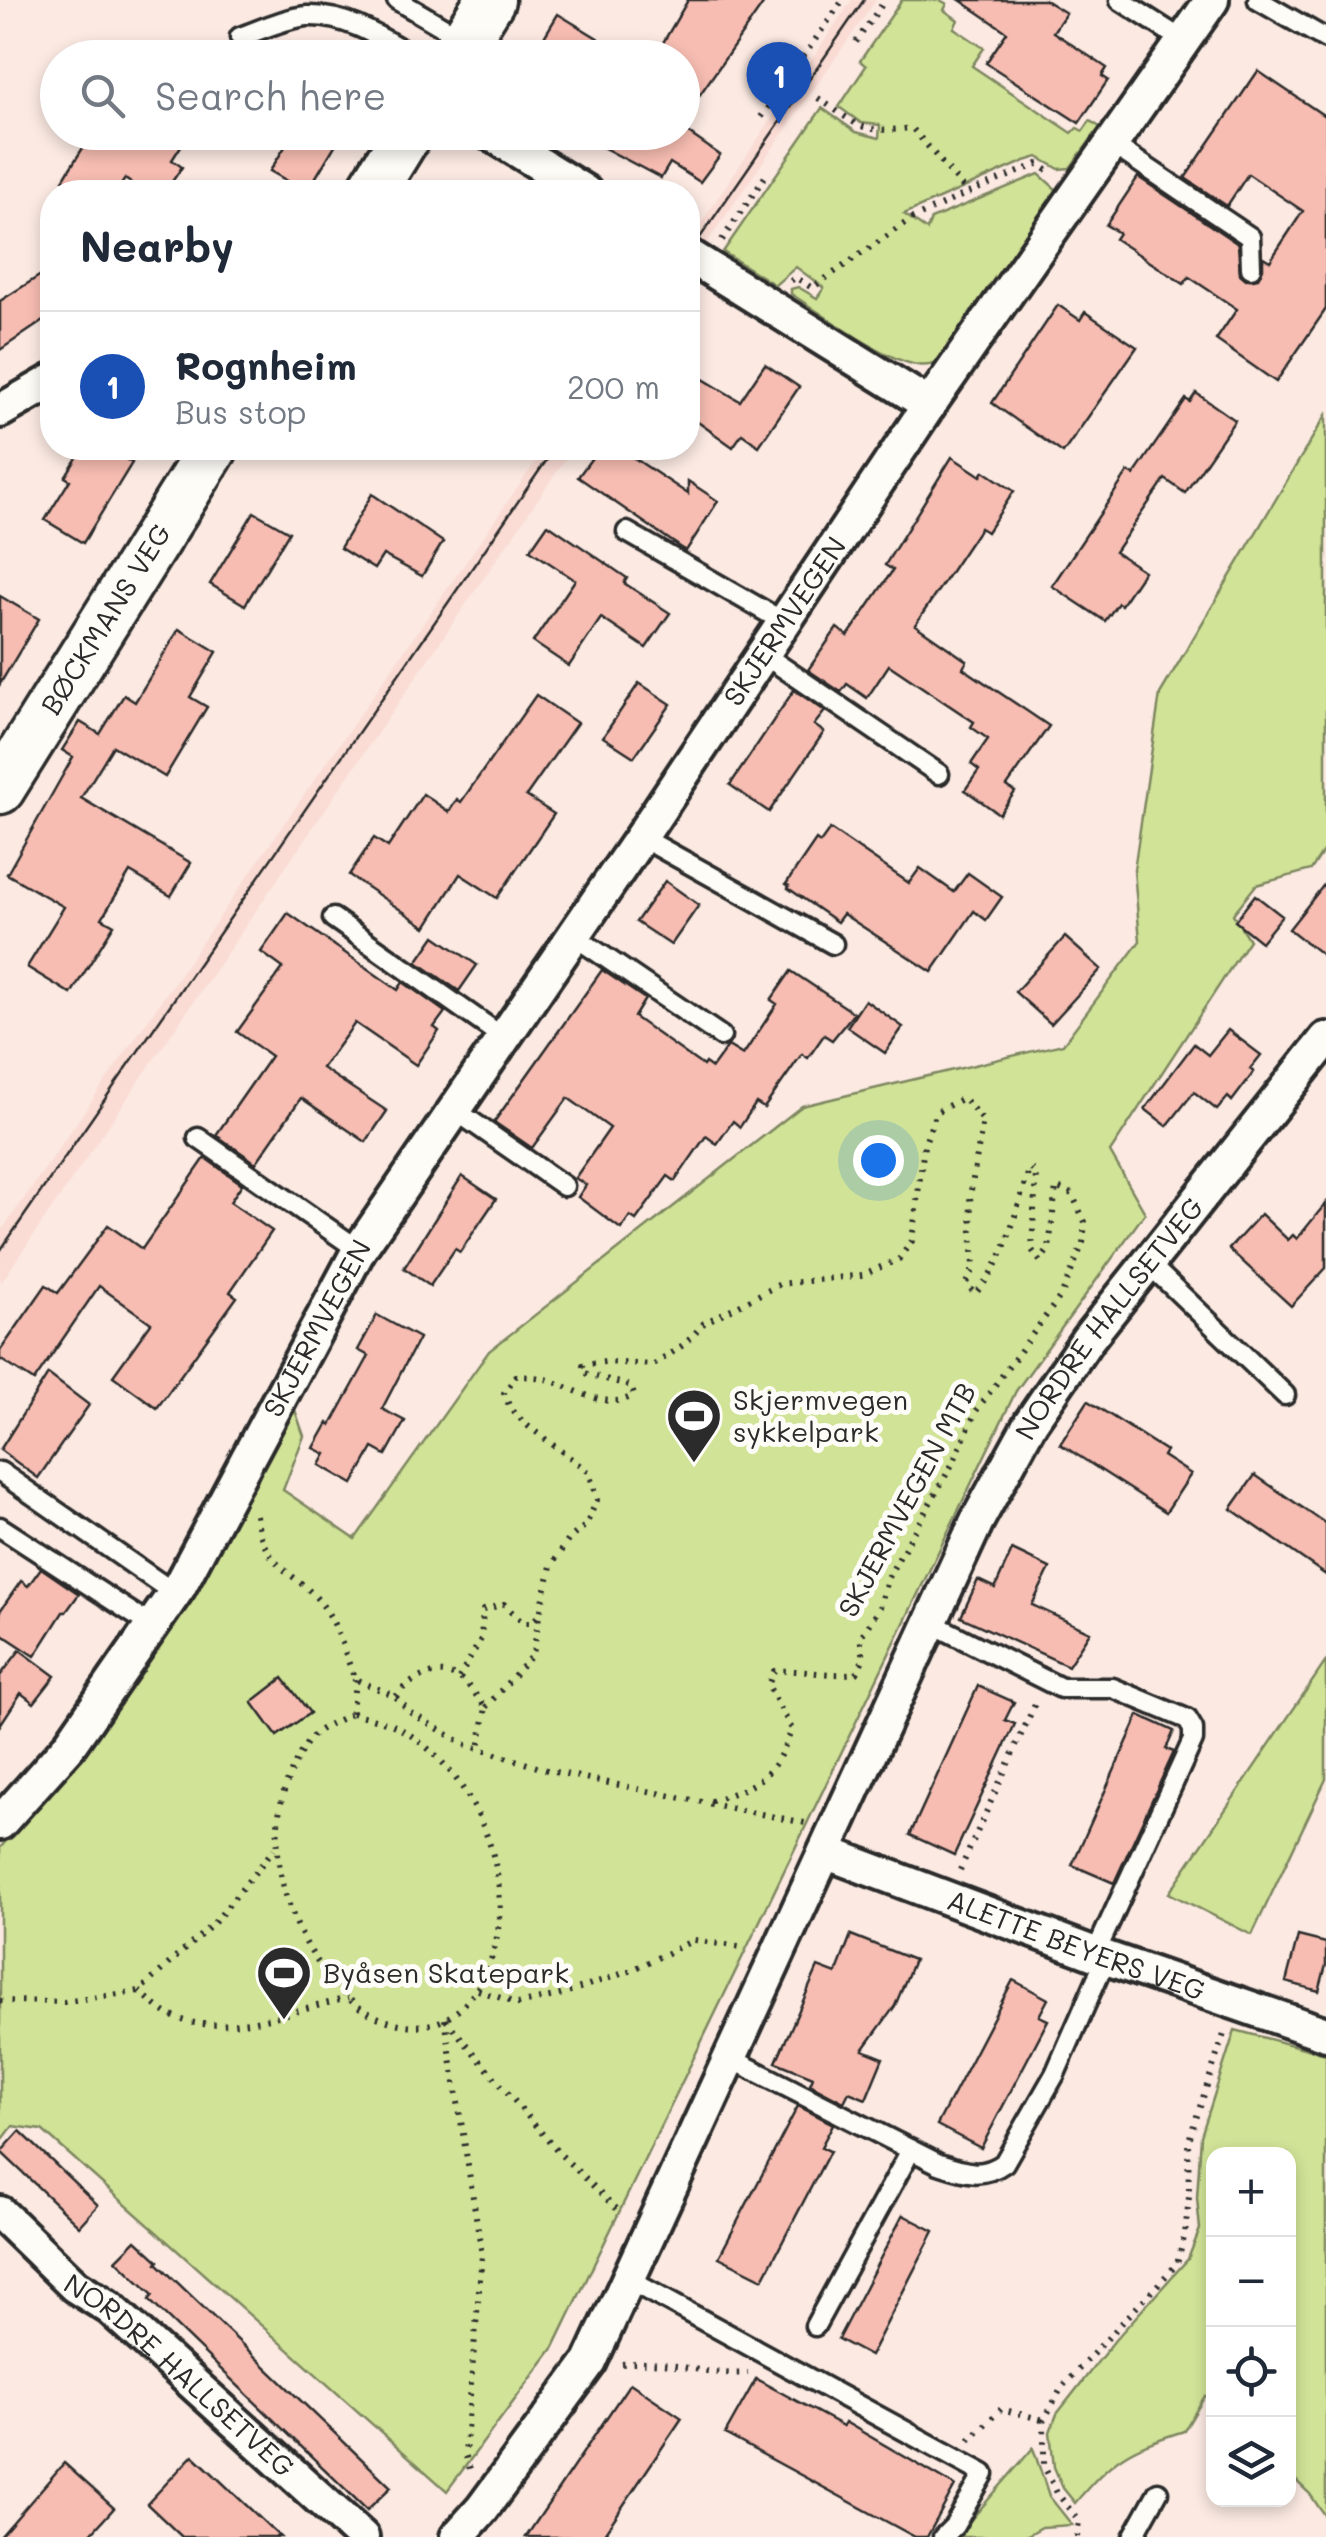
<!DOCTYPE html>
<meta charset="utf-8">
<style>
body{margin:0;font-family:Mali,sans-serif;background:#f2f2f3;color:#1f2937}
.controls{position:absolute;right:30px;bottom:30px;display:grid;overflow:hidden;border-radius:20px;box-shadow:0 5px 15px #0003}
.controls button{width:90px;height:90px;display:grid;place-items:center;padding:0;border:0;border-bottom:2px solid #e0e1e3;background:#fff;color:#1f2937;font:50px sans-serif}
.you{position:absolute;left:878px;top:1160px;width:35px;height:35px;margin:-25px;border:8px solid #fff;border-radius:50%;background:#1a73e8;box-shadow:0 0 0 15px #1a73e833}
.badge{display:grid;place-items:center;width:65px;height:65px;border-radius:50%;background:#111827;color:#fff;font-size:32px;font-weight:700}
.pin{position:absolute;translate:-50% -82px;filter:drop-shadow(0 2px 5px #0008)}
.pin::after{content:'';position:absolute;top:52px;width:35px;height:30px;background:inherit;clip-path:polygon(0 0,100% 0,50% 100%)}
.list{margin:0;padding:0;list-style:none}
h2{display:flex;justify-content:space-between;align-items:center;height:130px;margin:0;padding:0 40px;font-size:42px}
h2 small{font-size:32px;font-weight:400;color:#747a83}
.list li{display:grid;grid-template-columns:65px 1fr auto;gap:30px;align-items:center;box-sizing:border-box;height:150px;padding:0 40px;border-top:2px solid #e0e1e3}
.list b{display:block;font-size:38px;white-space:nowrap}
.list p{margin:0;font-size:32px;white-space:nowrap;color:#747a83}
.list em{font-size:32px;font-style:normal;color:#747a83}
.icon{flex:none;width:55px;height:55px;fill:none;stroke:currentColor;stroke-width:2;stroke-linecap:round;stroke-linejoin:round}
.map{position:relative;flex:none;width:1326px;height:2537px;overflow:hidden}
.search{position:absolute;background:#fff;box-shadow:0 5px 15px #0003;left:40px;top:40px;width:660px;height:110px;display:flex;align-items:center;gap:25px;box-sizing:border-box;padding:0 35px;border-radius:55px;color:#747a83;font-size:38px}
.panel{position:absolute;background:#fff;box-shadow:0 5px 15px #0003;left:40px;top:180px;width:660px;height:280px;border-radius:40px}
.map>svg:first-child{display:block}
</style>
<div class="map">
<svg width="1326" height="2537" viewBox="0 0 1326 2537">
<rect width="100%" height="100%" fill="#fbe9e2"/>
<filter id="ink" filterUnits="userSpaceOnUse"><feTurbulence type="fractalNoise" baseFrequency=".01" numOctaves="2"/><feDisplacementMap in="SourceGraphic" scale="20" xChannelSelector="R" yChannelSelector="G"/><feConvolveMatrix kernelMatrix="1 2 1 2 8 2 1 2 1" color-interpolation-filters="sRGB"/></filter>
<g filter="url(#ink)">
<!-- built -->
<g fill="#fadcd4">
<polygon points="852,0 876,0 705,245 688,279 688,242"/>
<polygon points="545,448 573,448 0,1284 0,1233"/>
</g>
<!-- green -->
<g fill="#d1e397" stroke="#7e8761" stroke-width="2.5">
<path d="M902,0H940L947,4L944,10L958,20L954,28L984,48L972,66L1072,133L1077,128L1083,131L1090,121L1100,127L1070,168L1059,169L1038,157L1025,161L904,214L927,230L931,219L1039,174L1058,191L947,357C938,364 928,367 917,365C882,359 823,314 791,294V289L798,287L817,298L824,288L796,267L775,285L723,252L822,108L856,132L879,138L880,125L861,123L839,107L866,66L860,61Z"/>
<polygon points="1326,415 1326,847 1311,870 1256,885 1233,914 1249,940 1110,1152 1145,1213 1016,1391 554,2347 447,2491 42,2130 13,2126 0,2143 0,1848 80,1756 251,1485 295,1410 304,1436 283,1490 355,1539 489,1351 802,1106 1063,1044 1140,941 1134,870 1160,694"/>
<polygon points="1326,1661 1326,1779 1252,1935 1169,1893"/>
<path d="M1235,2030L1326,2054V2518L1310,2494L1289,2474L1288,2154H1214L1213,2398L1205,2396L1184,2431C1127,2449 1114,2457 1075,2503L1063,2488L1054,2467L1050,2432L1057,2414L1115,2340L1188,2259L1200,2229L1197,2198L1201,2136Z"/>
<polygon points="1033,2448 1049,2496 1072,2525 1042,2527 1024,2537 956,2537"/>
</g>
<!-- building -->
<g fill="#f7bdb2" stroke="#2b2b2b" stroke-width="2.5">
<polygon points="688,0 766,0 682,120 682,58 654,58"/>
<polygon points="960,0 1045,0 1066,13 1053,32 1107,68 1102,76 1108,80 1079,123 986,63 1007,32"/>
<polygon points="558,14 599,39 588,58 537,58 543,47 540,44"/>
<polygon points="1258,71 1326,117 1326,309 1276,382 1216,340 1237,309 1189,277 1184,284 1115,239 1119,233 1106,225 1138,177 1238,244 1240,274 1246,279 1258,278 1263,269 1263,257 1270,261 1303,211 1248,174 1227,206 1185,178"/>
<polygon points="93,132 190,132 172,160 182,167 165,192 144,192 125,179 116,192 59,192 66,182 63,180 69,170"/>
<polygon points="294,132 343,132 307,192 270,171"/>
<polygon points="574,132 687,132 720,155 700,182 670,163 661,178"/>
<polygon points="52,268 52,315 0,350 0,301"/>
<polygon points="1058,305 1080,320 1085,312 1137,347 1063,453 992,403"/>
<polygon points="765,364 799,387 759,446 742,434 733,447 688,415 688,370 740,401"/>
<polygon points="1196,393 1235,420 1185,493 1165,479 1115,552 1144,571 1121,605 1118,603 1105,621 1052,586 1128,472 1134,475 1186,399 1190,402"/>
<polygon points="83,448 107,448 132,463 83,543 45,520 70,480 65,477"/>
<polygon points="599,448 619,448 688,494 688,481 718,501 686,551 578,477"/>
<polygon points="952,457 981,476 984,471 1014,491 987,532 980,528 915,625 967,661 963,668 1049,726 1007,786 1015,792 999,814 965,790 979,770 971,764 988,739 971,727 974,722 889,665 867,698 847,684 841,692 808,670 837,628 848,636 893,570 885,565"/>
<polygon points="372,494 443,542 422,576 383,555 374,569 340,548"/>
<polygon points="254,512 289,532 245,605 210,584"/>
<polygon points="548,524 627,578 624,583 670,613 646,648 601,618 569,666 533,642 575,580 530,550"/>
<polygon points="0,596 39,619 0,684"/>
<polygon points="179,629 217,652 190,697 207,707 165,777 113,746 81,798 191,863 171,896 130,872 102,918 114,925 71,994 27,967 64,907 7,874 73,757 62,750 80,722 100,734 124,695 135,702"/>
<polygon points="639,683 671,704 634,757 603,737"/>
<polygon points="794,690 825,711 814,725 824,732 769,812 730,785"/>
<polygon points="536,695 577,723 526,796 554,814 497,898 460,874 426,927 349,875 374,838 388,847 423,794 449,812 457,799 461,802"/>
<polygon points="830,829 909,883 920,868 954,892 968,873 1002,897 986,920 974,911 932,972 843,914 837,922 788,888 789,886 786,884 816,840 820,843"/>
<polygon points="665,881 699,905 671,945 636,922"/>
<polygon points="1326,882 1326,958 1289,929"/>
<polygon points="1255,895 1282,916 1261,942 1235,921"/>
<polygon points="288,913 398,990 403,982 445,1012 434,1027 439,1031 416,1065 355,1023 322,1068 387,1111 366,1142 301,1098 256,1163 216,1135 271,1056 237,1032 283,968 261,952"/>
<polygon points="435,936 477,965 459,991 417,962"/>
<polygon points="1065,937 1101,969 1051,1024 1015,992"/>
<polygon points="602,970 645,999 634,1017 703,1066 705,1063 712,1068 728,1046 743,1055 777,1004 771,1000 791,971 854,1013 832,1040 824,1035 808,1058 802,1054 764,1108 756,1103 740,1127 733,1121 717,1144 706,1136 675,1181 668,1176 636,1220 630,1216 621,1229 578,1197 586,1185 575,1178 610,1128 568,1098 532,1148 494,1122"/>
<polygon points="865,1000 903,1027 885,1053 847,1027"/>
<polygon points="1228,1030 1261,1055 1250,1069 1254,1072 1232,1101 1228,1097 1217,1110 1194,1092 1167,1126 1145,1109 1194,1044 1208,1055"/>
<polygon points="205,1158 242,1184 230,1202 272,1231 230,1292 237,1297 157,1408 113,1376 151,1323 99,1286 34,1381 0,1359 0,1351 46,1285 58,1293 108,1225 142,1249"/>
<polygon points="462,1176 496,1199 460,1252 455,1249 430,1286 404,1268"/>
<polygon points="1326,1203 1326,1268 1291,1306 1229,1249 1261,1214 1288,1240 1293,1235 1297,1239"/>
<polygon points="377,1315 419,1338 382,1409 405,1421 386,1455 373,1448 353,1484 320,1465 326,1454 314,1448 328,1423 331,1425 369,1356 358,1350"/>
<polygon points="48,1374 89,1405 38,1478 0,1450"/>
<polygon points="1088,1401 1166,1451 1163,1456 1191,1474 1166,1512 1060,1444"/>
<polygon points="1255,1475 1326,1524 1326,1575 1231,1509"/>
<polygon points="1012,1550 1050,1568 1032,1605 1090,1632 1068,1666 961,1617 978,1580 995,1588"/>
<polygon points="41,1568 79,1594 66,1612 63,1612 35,1656 0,1633 0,1611 21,1581 28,1586"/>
<polygon points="20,1650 55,1676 34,1703 21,1693 0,1725 0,1676"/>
<polygon points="283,1678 310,1713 277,1736 252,1702"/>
<polygon points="978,1686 1014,1702 1005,1720 1015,1724 954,1855 910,1835"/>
<polygon points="1139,1715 1174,1731 1166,1749 1174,1752 1114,1883 1072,1865"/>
<polygon points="851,1935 914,1960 895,2006 863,2050 883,2058 866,2099 849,2092 844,2102 810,2084 813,2077 776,2062 818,1967 836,1974"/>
<polygon points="1298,1936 1326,1943 1326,1965 1319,1991 1286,1982"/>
<polygon points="1013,1980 1048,1999 1039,2016 1048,2020 981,2148 937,2125"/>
<polygon points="798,2106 833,2124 821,2147 830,2151 763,2279 719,2257"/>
<polygon points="20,2131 98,2205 79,2226 1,2152"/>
<polygon points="903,2215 934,2231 870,2356 838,2339"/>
<polygon points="136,2240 159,2261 157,2263 391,2487 367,2510 149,2300 153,2295 116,2260"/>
<polygon points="756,2379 843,2426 845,2422 955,2486 927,2537 915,2537 725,2434"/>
<polygon points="630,2383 682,2418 602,2537 526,2537"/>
<polygon points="193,2455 280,2537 182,2537 147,2504"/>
<polygon points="64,2463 114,2508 88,2537 0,2537"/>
</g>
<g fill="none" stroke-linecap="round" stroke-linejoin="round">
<!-- lane casing -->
<g stroke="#2b2b2b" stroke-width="25">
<g id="lane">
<polyline points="397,0 465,40"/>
<polyline points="1120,0 1184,41"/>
<polyline points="1258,0 1326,39"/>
<path d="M240,37C260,30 285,18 307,16C347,14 383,39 416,58"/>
<polyline points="1112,144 1250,237 1251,268"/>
<polyline points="627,532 784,622"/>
<polyline points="763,654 939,774"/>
<polyline points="641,837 833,944"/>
<polyline points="333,918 504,1038"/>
<polyline points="574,936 721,1036"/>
<polyline points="455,1110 564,1186"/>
<polyline points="198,1138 359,1250"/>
<polyline points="1149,1264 1285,1395"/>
<polyline points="0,1472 174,1593"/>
<polyline points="0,1527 152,1626"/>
<polyline points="931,1623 1061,1688 1113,1688 1187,1719 1193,1729 1193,1740 1095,1954"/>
<path d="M730,2058L939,2164C963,2172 982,2179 1004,2163L1055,2074L1106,1958"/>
<polyline points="629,2280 984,2474 954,2526 943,2537"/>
<polyline points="815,2326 911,2150"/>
<polyline points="1133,2537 1158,2492"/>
</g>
</g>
<!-- street casing -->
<g stroke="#2b2b2b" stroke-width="40">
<g id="street">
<polyline points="488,132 585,192"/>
<polyline points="688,255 929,405"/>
<polyline points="0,411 52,381"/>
<path id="s1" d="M0,1823L68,1747L179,1587L359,1250L641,837L929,405L1212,0"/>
<path id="s2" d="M825,1852L1095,1954L1326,2034"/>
<path id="s3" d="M0,2213L75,2286L110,2308L362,2537"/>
<path id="s4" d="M457,2537L482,2509L590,2362L977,1521L1031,1422L1087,1340L1326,1039"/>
</g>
</g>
<!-- secondary casing -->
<g stroke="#2b2b2b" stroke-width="55">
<g id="secondary">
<polyline points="454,58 490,0"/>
<polyline points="371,192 408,132"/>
<path id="s5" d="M0,789L213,448"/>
</g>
</g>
<!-- path -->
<g stroke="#2b2b2b" stroke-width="6" stroke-dasharray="2.5 8" stroke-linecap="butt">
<polyline points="856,42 885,0"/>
<path d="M818,98C860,126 859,134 912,128L968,193L1038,164L1053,174"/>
<polyline points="761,117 843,0"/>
<polyline points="722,240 766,175"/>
<polyline points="791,281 795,277 812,288 911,219 968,193"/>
<path d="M256,1515C265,1576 299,1568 328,1613C340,1632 346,1658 355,1679L395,1696L411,1713L464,1744L550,1771L805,1823"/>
<path d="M459,1678L481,1639L483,1610L504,1604L523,1623H531L540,1614L551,1566L569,1539L586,1525L597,1500L589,1472L528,1426L511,1410L504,1393L516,1376C527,1377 538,1376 549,1380C574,1388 608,1412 634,1395L631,1386L584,1373L583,1365L605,1362L654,1365L686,1343L704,1323L780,1284L863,1275L899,1259L912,1241L924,1146L936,1112L963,1098L983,1120L970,1196L974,1268L966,1283L975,1294C1010,1255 1013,1215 1030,1168L1036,1173L1032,1250L1040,1261L1049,1249L1056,1187L1072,1194L1085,1222L1083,1243L1062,1294L976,1411L954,1461L887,1579L880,1607L860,1638L864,1657L857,1673C827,1677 803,1669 774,1671L768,1685L792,1729C772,1781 757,1785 706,1803"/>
<path d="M395,1696C410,1680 436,1664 459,1678C469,1684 478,1699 486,1707L479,1749"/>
<polyline points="486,1707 533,1654 539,1616"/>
<path d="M352,1713C366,1717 382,1720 395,1726C471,1765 518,1871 493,1953C486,1978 469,2007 445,2019C415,2035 370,2020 347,1997C291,1943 258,1849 290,1775C296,1760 305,1742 318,1731C328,1724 341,1719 352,1713Z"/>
<polyline points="352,1713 355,1679"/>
<polyline points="960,1870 1035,1704"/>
<polyline points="478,1990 518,2004 559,1995 630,1971 694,1940 746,1948"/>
<path d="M139,1991C148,1998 159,2010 170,2015C219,2040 296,2010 348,1998"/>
<polyline points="0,2001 64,2002 139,1991 214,1923 274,1849"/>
<polyline points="445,2019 482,2255 465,2454 470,2469"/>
<polyline points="446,2020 557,2151 622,2214"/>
<path d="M622,2364C669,2358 706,2377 748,2373"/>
<polyline points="969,2440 1001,2409 1044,2420"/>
<polyline points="1077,2537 1079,2521 1057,2493 1044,2466 1044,2420 1062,2387 1177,2264 1185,2234 1189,2197 1188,2143 1225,2031"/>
</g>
<!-- lane -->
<use href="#lane" stroke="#fdfcf7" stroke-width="18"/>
<!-- street -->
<use href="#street" stroke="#fdfcf7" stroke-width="32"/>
<!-- secondary -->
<use href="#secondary" stroke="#fdfcf7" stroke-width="48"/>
<!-- tram -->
<g stroke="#2b2b2b" stroke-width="2.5">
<polyline points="688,255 864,0"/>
<polyline points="0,1251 555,448"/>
</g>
</g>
</g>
<!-- icons -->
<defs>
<g id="stadium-pin" transform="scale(2.875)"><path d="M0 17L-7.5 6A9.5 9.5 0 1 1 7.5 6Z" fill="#2b2b2b" stroke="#fdfcf7"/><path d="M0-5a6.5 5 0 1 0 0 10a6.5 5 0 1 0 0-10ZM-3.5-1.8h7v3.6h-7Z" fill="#fff"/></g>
</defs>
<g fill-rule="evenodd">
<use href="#stadium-pin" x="694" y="1416"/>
<use href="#stadium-pin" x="284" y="1973"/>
</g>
<g text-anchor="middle" stroke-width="10" stroke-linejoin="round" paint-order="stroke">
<!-- street labels -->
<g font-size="28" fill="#2b2b2b" stroke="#fdfcf7">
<text dy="10" stroke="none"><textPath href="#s5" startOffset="200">BØCKMANS VEG</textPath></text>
<text dy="10" stroke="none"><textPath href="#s1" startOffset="1438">SKJERMVEGEN</textPath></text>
<text dy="10" stroke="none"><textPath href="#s4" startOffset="1388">NORDRE HALLSETVEG</textPath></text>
<text dy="10" stroke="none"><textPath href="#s1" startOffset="590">SKJERMVEGEN</textPath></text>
<text transform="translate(907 1500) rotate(-62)" y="10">SKJERMVEGEN MTB</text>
<text dy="10" stroke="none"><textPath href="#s2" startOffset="268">ALETTE BEYERS VEG</textPath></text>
<text dy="10" stroke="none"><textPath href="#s3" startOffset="242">NORDRE HALLSETVEG</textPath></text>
</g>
<!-- poi labels -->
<g font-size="28" fill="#2b2b2b" stroke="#fdfcf7" text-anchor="start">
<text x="733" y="1410">Skjermvegen<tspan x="733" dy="32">sykkelpark</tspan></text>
<text x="323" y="1983">Byåsen Skatepark</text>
</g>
</g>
</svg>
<div class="controls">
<button>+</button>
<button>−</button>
<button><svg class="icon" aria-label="locate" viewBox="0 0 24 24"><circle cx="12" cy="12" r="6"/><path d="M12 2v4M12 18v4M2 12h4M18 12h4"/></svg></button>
<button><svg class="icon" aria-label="layers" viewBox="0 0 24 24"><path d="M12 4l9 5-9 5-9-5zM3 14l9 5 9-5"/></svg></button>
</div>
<div class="you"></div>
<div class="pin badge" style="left:779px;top:124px;background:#1a4fb4">1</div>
<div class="search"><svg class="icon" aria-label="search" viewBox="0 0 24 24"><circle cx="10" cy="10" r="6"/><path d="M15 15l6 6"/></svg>Search here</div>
<section class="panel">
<h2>Nearby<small></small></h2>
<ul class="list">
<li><span class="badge" style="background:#1a4fb4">1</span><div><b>Rognheim</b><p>Bus stop</p></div><em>200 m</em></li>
</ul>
</section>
</div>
